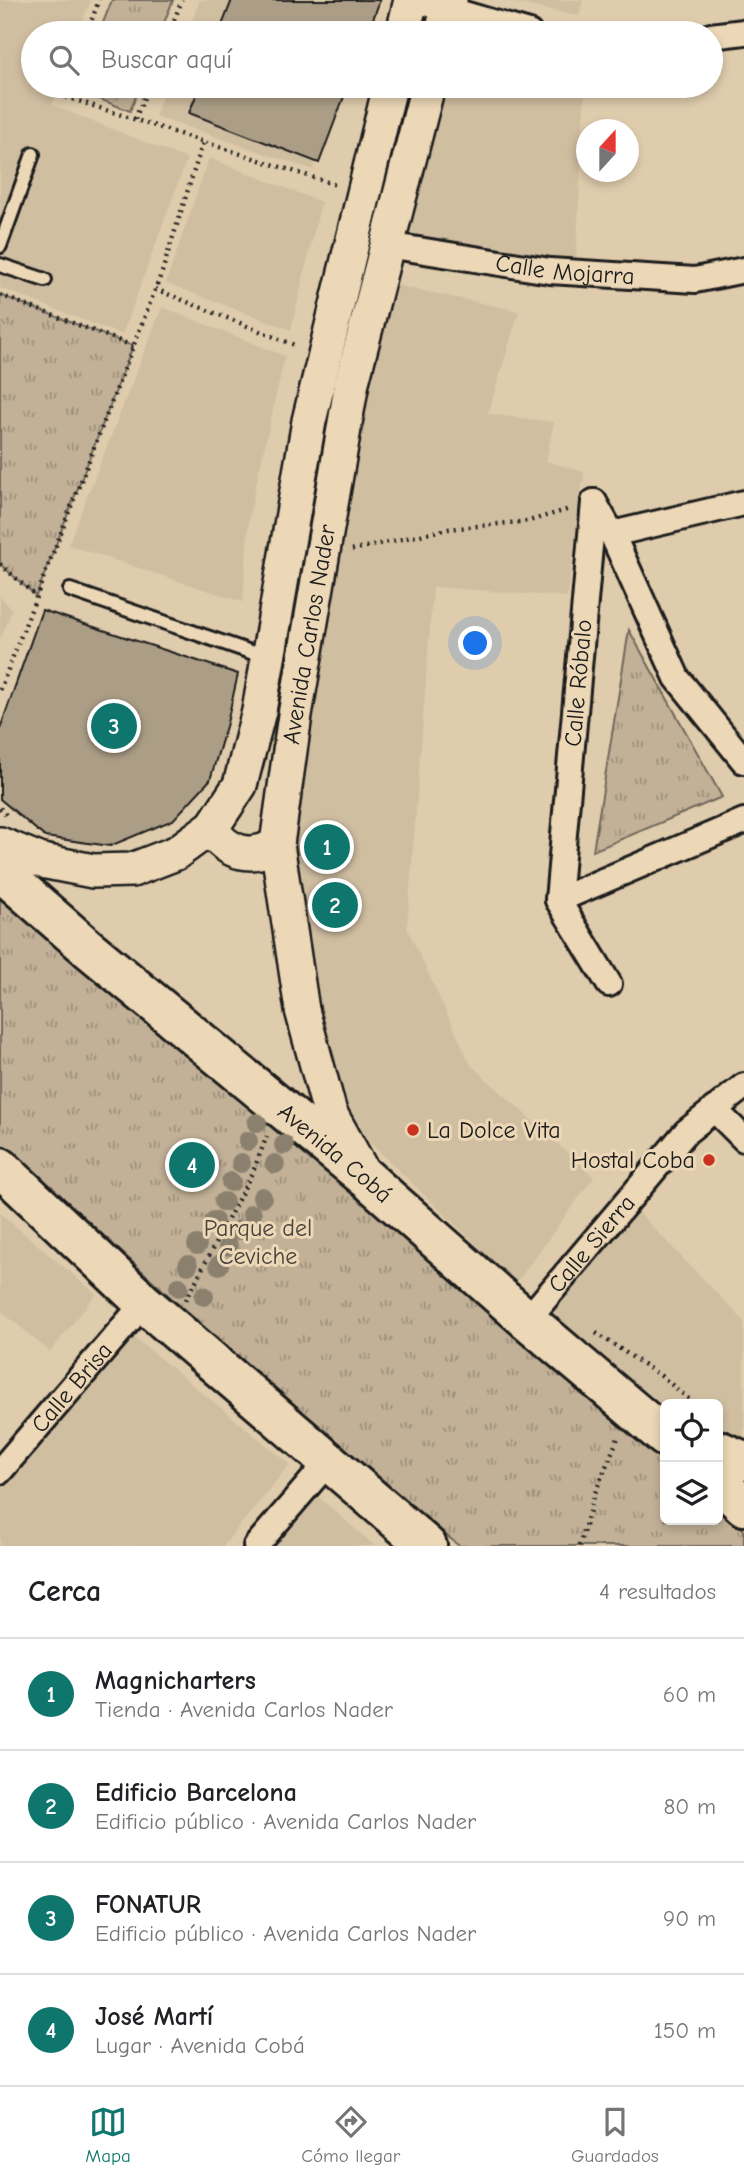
<!DOCTYPE html>
<html lang="es">
<meta charset="utf-8">
<style>
body{margin:0;font-family:"Comic Neue",sans-serif;background:#f2f2f2;color:#202124}
.controls{position:absolute;right:21px;bottom:21px;display:grid;overflow:hidden;border-radius:10px;box-shadow:0 4px 10px #0003}
.controls button{width:63px;height:63px;display:grid;place-items:center;padding:0;border:0;border-bottom:2px solid #e0e0e0;background:#fff;color:#202124;font:35px sans-serif}
.compass{position:absolute;left:576px;top:119px;width:63px;height:63px;border-radius:50%;background:#fff;box-shadow:0 4px 10px #0003;rotate:21deg}
.you{position:absolute;left:476px;top:644px;width:24px;height:24px;margin:-18px;border:5px solid #fff;border-radius:50%;background:#1a73e8;box-shadow:0 0 0 10px #1a73e833}
.badge{display:grid;place-items:center;width:46px;height:46px;border-radius:50%;background:#0f766e;color:#fff;font-size:23px;font-weight:700}
.pin{position:absolute;translate:-50% -50%;border:4px solid #fff;box-shadow:0 2px 7px #0006}
.list{margin:0;padding:0;list-style:none}
h2{display:flex;justify-content:space-between;align-items:center;height:91px;margin:0;padding:0 28px;font-size:30px}
h2 small{font-size:23px;font-weight:400;color:#757577}
.list li{display:grid;grid-template-columns:46px 1fr auto;gap:21px;align-items:center;box-sizing:border-box;height:112px;padding:0 28px;border-top:2px solid #e0e0e0}
.list b{display:block;font-size:26px;white-space:nowrap}
.list p{margin:0;font-size:23px;white-space:nowrap;color:#757577}
.list em{font-size:23px;font-style:normal;color:#757577}
.icon{flex:none;width:38px;height:38px;fill:none;stroke:currentColor;stroke-width:2;stroke-linecap:round;stroke-linejoin:round}
.map{position:relative;flex:none;width:744px;height:1546px;overflow:hidden}
.search{position:absolute;background:#fff;box-shadow:0 4px 10px #0003;left:21px;right:21px;top:21px;height:77px;display:flex;align-items:center;gap:18px;box-sizing:border-box;padding:0 24px;border-radius:38px;color:#757577;font-size:26px}
.sheet{height:539px;background:#fff}
nav{display:flex;justify-content:space-around;align-items:center;box-sizing:border-box;height:98px;border-top:2px solid #e0e0e0;background:#fff;font-size:19px;color:#757577}
nav a{display:grid;justify-items:center;gap:4px}
nav .on{color:#0f766e}
.map>svg:first-child{display:block}
</style>
<div class="map">
<svg width="744" height="1546" viewBox="0 0 744 1546">
<defs>
<pattern id="park-tufts" width="24" height="20" patternUnits="userSpaceOnUse" patternTransform="scale(1.75)"><rect width="24" height="20" fill="#c2b197"/><path d="M3 7l-1-3M5 7V3M7 7l1-3M15 17l-1-3M17 17v-4M19 17l1-3" fill="none" stroke="#9d8f7a"/></pattern>
</defs>
<rect width="100%" height="100%" fill="#dfccad"/>
<filter id="ink" filterUnits="userSpaceOnUse"><feTurbulence type="fractalNoise" baseFrequency=".0143" numOctaves="2"/><feDisplacementMap in="SourceGraphic" scale="14" xChannelSelector="R" yChannelSelector="G"/><feConvolveMatrix kernelMatrix="1 2 1 2 8 2 1 2 1" color-interpolation-filters="sRGB"/></filter>
<g filter="url(#ink)">
<!-- built -->
<g fill="#d0bea1">
<polygon points="0,0 91,0 78,33 33,33 33,86 59,86 52,105 187,159 122,335 0,288"/>
<polygon points="200,0 358,0 349,33 187,33"/>
<polygon points="500,0 583,0 579,16"/>
<polygon points="166,86 335,86 313,170 155,116"/>
<polygon points="441,86 585,86 576,260 406,238"/>
<polygon points="209,158 321,202 291,330 166,283"/>
<polygon points="395,285 519,311 488,414 554,422 546,461 584,472 567,597 433,587 407,928 471,1065 594,1177 516,1283 339,1113 306,1001 286,840 361,406"/>
<polygon points="162,307 285,356 249,516 243,602 68,545"/>
<polygon points="0,596 12,610 0,640"/>
<polygon points="636,1210 744,1321 744,1448 718,1437 718,1404 665,1404 665,1407 548,1310"/>
<polygon points="0,1213 96,1294 50,1352 0,1310"/>
<polygon points="120,1326 290,1464 223,1546 0,1546 0,1473"/>
<polygon points="310,1490 375,1546 264,1546"/>
</g>
<!-- park -->
<g fill="url(#park-tufts)" stroke="#6f665a" stroke-width="2">
<polygon points="112,0 173,0 160,33 99,33"/>
<polygon points="78,86 140,86 130,111 76,90"/>
<polygon points="0,295 133,346 36,596 0,564"/>
<polygon points="629,630 722,797 593,851"/>
<polygon points="0,887 665,1462 665,1520 718,1520 718,1507 744,1530 744,1546 459,1546 191,1316 90,1223 0,1147"/>
</g>
<!-- building -->
<g fill="#ac9e86" stroke="#1c1c1c" stroke-width="2">
<polygon points="232,0 380,0 368,33 219,33"/>
<polygon points="200,86 348,86 319,163 189,113"/>
<polygon points="42,610 238,674 227,723 210,780 173,820 110,846 45,837 0,799 0,729"/>
</g>
<g fill="none" stroke-linecap="round" stroke-linejoin="round">
<!-- lane casing -->
<g stroke="#1c1c1c" stroke-width="18">
<g id="lane">
<polyline points="0,246 33,154"/>
<polyline points="0,265 45,280"/>
<polyline points="70,590 268,658"/>
</g>
</g>
<!-- street casing -->
<g stroke="#1c1c1c" stroke-width="30">
<g id="street">
<polyline points="416,0 529,33"/>
<polyline points="711,36 744,32"/>
<path id="s1" d="M387,245L550,271L695,280L744,270"/>
<polyline points="594,502 558,900 609,984"/>
<polyline points="594,502 612,534 677,678 744,761"/>
<polyline points="612,534 744,503"/>
<polyline points="558,900 744,821"/>
<polyline points="714,1109 744,1139"/>
<path id="s2" d="M527,1320L686,1132L744,1086"/>
<path id="s3" d="M0,1471L144,1303"/>
<polyline points="256,1546 329,1461"/>
</g>
</g>
<!-- secondary casing -->
<g stroke="#1c1c1c" stroke-width="38">
<g id="secondary">
<polyline points="403,33 411,0"/>
<polyline points="442,33 450,0"/>
<path d="M213,826L212,830C228,854 253,860 277,844"/>
<polyline points="0,844 42,861 93,871 132,870 176,853 213,826 240,785 259,711 309,421 390,86"/>
<path id="s4" d="M362,1171L330,1113L302,1010L277,844L295,715L352,382L428,86"/>
</g>
</g>
<!-- primary casing -->
<g stroke="#1c1c1c" stroke-width="44">
<g id="primary">
<path id="s5" d="M0,871L89,949L367,1179L527,1320L665,1437"/>
<polyline points="0,1167 144,1303 427,1546"/>
<polyline points="718,1450 744,1461"/>
<polyline points="718,1482 744,1506"/>
</g>
</g>
<!-- path -->
<g stroke="#1c1c1c" stroke-width="4.5" stroke-dasharray="2 5" stroke-linecap="butt">
<polyline points="87,33 99,0"/>
<polyline points="169,33 182,0"/>
<polyline points="67,86 63,96 336,185"/>
<polyline points="135,119 149,86"/>
<polyline points="155,289 297,346"/>
<polyline points="0,295 133,346"/>
<polyline points="352,550 448,529 529,521 570,509"/>
<polyline points="0,564 36,596"/>
<polyline points="0,690 162,272 203,142"/>
<polyline points="0,808 7,816"/>
<polyline points="186,1300 254,1169 267,1136"/>
<polyline points="596,1333 661,1376 695,1404"/>
<polyline points="579,1546 595,1493 618,1438"/>
</g>
<!-- lane -->
<use href="#lane" stroke="#ecd7b6" stroke-width="12"/>
<!-- street -->
<use href="#street" stroke="#ecd7b6" stroke-width="24"/>
<!-- secondary -->
<use href="#secondary" stroke="#ecd7b6" stroke-width="33"/>
<!-- primary -->
<use href="#primary" stroke="#ecd7b6" stroke-width="38"/>
</g>
<!-- trees -->
<g fill="#8b806e">
<circle cx="257" cy="1123" r="10"/>
<circle cx="248" cy="1141" r="10"/>
<circle cx="284" cy="1145" r="10"/>
<circle cx="241" cy="1163" r="10"/>
<circle cx="275" cy="1164" r="10"/>
<circle cx="231" cy="1182" r="10"/>
<circle cx="262" cy="1197" r="10"/>
<circle cx="224" cy="1202" r="10"/>
<circle cx="252" cy="1214" r="10"/>
<circle cx="214" cy="1221" r="10"/>
<circle cx="239" cy="1230" r="10"/>
<circle cx="197" cy="1245" r="10"/>
<circle cx="228" cy="1246" r="10"/>
<circle cx="188" cy="1265" r="10"/>
<circle cx="219" cy="1265" r="10"/>
<circle cx="179" cy="1287" r="10"/>
<circle cx="204" cy="1296" r="10"/>
</g>
</g>
<!-- markers -->
<g fill="#c8321e" stroke="#ecd7b6" stroke-width="2.5">
<circle cx="413" cy="1130" r="7"/>
<circle cx="709" cy="1160" r="7"/>
</g>
<g text-anchor="middle" stroke-width="6" stroke-linejoin="round" paint-order="stroke">
<!-- street labels -->
<g font-size="24" fill="#1c1c1c" stroke="#ecd7b6">
<text dy="8" stroke="none"><textPath href="#s1" startOffset="180">Calle Mojarra</textPath></text>
<text dy="8" stroke="none"><textPath href="#s4" startOffset="553">Avenida Carlos Nader</textPath></text>
<text transform="translate(578 683) rotate(-85)" y="8">Calle Róbalo</text>
<text dy="8" stroke="none"><textPath href="#s5" startOffset="438">Avenida Cobá</textPath></text>
<text dy="8" stroke="none"><textPath href="#s2" startOffset="100">Calle Sierra</textPath></text>
<text dy="8" stroke="none"><textPath href="#s3" startOffset="110">Calle Brisa</textPath></text>
</g>
<!-- poi labels -->
<g font-size="24" fill="#1c1c1c" stroke="#ecd7b6" text-anchor="start">
<text x="427" y="1138">La Dolce Vita</text>
<text x="695" y="1168" text-anchor="end">Hostal Coba</text>
</g>
<!-- park labels -->
<g font-size="24" fill="#46413b" stroke="#ecd7b6">
<text x="258" y="1236">Parque del<tspan x="258" dy="28">Ceviche</tspan></text>
</g>
</g>
</svg>
<div class="controls">
<button><svg class="icon" aria-label="locate" viewBox="0 0 24 24"><circle cx="12" cy="12" r="6"/><path d="M12 2v4M12 18v4M2 12h4M18 12h4"/></svg></button>
<button><svg class="icon" aria-label="layers" viewBox="0 0 24 24"><path d="M12 4l9 5-9 5-9-5zM3 14l9 5 9-5"/></svg></button>
</div>
<svg class="compass" viewBox="-18 -18 36 36"><path d="M0-13l5 13h-10z" fill="#e53935"/><path d="M0 13l5-13h-10z" fill="#757577"/></svg>
<div class="you"></div>
<div class="pin badge" style="left:327px;top:847px">1</div>
<div class="pin badge" style="left:335px;top:905px">2</div>
<div class="pin badge" style="left:114px;top:726px">3</div>
<div class="pin badge" style="left:192px;top:1165px">4</div>
<div class="search"><svg class="icon" aria-label="search" viewBox="0 0 24 24"><circle cx="10" cy="10" r="6"/><path d="M15 15l6 6"/></svg>Buscar aquí</div>
</div>
<section class="sheet">
<h2>Cerca<small>4 resultados</small></h2>
<ul class="list">
<li><span class="badge">1</span><div><b>Magnicharters</b><p>Tienda · Avenida Carlos Nader</p></div><em>60 m</em></li>
<li><span class="badge">2</span><div><b>Edificio Barcelona</b><p>Edificio público · Avenida Carlos Nader</p></div><em>80 m</em></li>
<li><span class="badge">3</span><div><b>FONATUR</b><p>Edificio público · Avenida Carlos Nader</p></div><em>90 m</em></li>
<li><span class="badge">4</span><div><b>José Martí</b><p>Lugar · Avenida Cobá</p></div><em>150 m</em></li>
</ul>
</section>
<nav>
<a class="on"><svg class="icon" aria-label="map" viewBox="0 0 24 24"><path d="M3 6l6-2 6 2 6-2v14l-6 2-6-2-6 2zM9 4v14M15 6v14"/></svg>Mapa</a>
<a><svg class="icon" aria-label="directions" viewBox="0 0 24 24"><path d="M12 3l9 9-9 9-9-9zM9 14v-3h6M13 9l2 2-2 2"/></svg>Cómo llegar</a>
<a><svg class="icon" aria-label="saved" viewBox="0 0 24 24"><path d="M7 4h10v16l-5-4-5 4z"/></svg>Guardados</a>
</nav>
